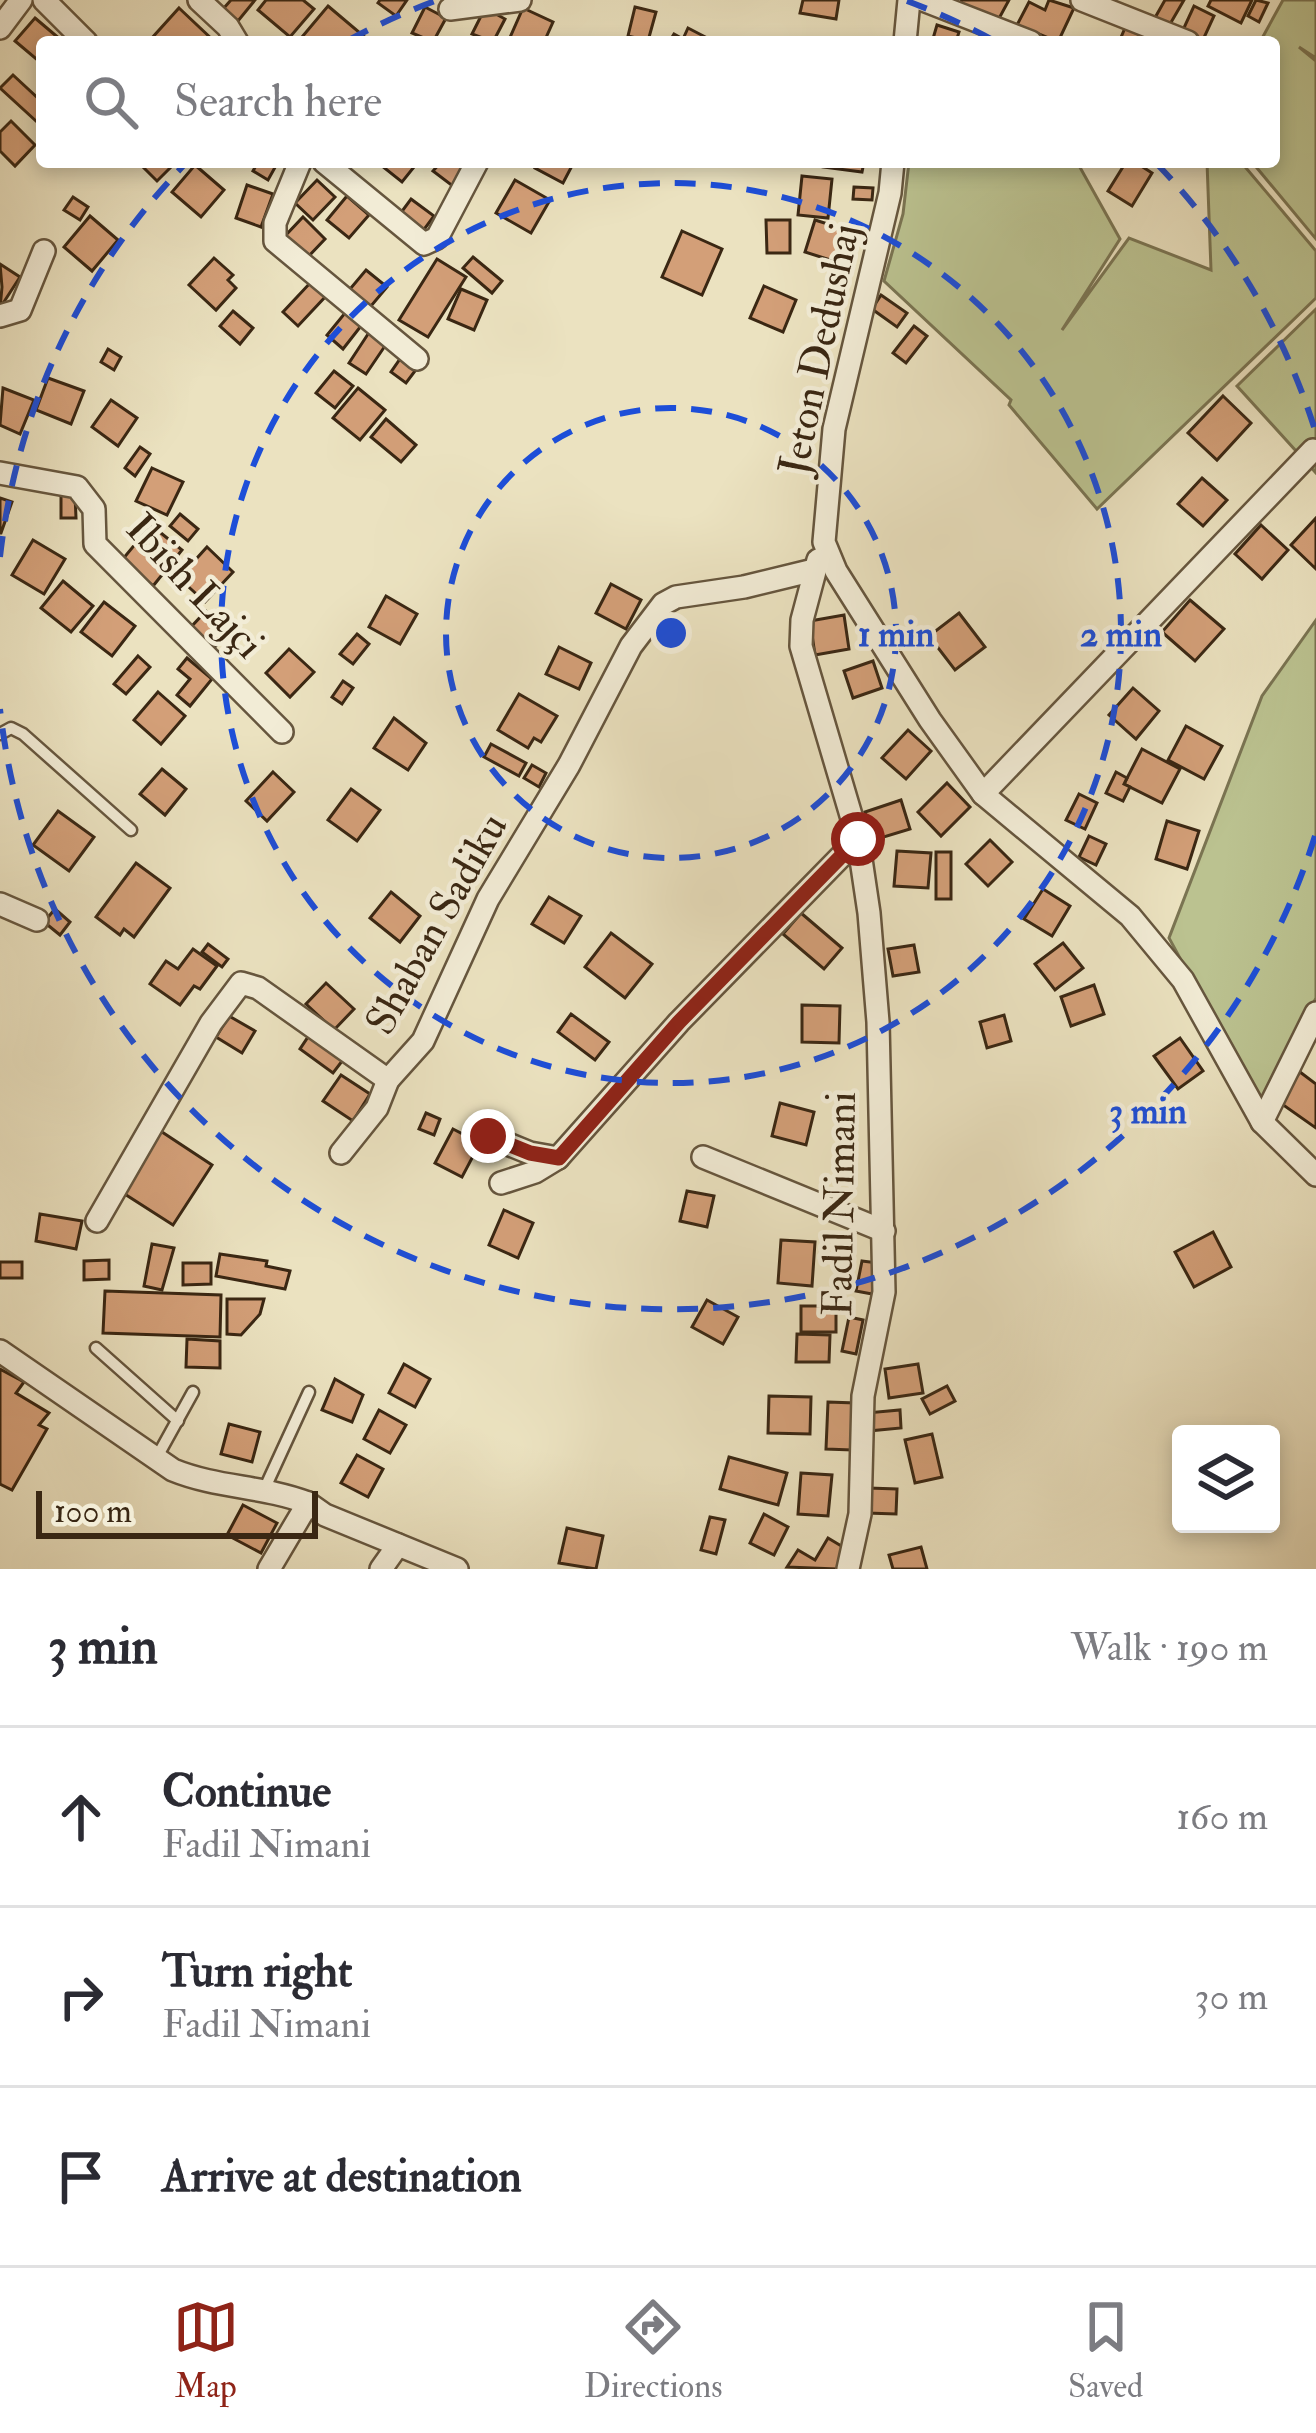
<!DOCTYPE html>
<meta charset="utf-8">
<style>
body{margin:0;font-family:"IM FELL Double Pica",serif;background:#f2f2f3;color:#2b2b33}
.controls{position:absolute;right:36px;bottom:36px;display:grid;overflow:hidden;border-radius:12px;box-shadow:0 6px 18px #0003}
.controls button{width:108px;height:108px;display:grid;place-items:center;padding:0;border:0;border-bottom:3px solid #e1e1e2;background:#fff;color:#2b2b33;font:60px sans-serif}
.scale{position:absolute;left:36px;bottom:30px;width:282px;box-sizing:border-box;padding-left:12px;border:6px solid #3a2713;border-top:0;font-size:33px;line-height:42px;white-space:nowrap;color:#3a2713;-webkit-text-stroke:9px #f2ecd6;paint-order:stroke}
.stop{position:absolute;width:36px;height:36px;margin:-27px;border:9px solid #8f2418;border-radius:50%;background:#fff}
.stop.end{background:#8f2418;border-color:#fff;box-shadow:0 3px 12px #0008}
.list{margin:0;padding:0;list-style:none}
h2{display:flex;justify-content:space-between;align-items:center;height:156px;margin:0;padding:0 48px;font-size:51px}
h2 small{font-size:39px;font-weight:400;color:#7c7c81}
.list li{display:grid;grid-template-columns:78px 1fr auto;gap:36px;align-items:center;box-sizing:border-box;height:180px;padding:0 48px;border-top:3px solid #e1e1e2}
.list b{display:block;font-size:45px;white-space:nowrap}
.list p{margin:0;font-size:39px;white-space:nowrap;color:#7c7c81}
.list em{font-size:39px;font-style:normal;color:#7c7c81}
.icon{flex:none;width:66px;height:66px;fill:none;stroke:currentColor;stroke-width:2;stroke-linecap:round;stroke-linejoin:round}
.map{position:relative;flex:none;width:1316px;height:1569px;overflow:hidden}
.search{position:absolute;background:#fff;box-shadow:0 6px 18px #0003;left:36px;right:36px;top:36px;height:132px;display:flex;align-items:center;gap:30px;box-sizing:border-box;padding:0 42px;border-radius:12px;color:#7c7c81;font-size:45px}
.sheet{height:696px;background:#fff}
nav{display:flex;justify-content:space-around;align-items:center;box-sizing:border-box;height:168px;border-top:3px solid #e1e1e2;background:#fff;font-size:33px;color:#7c7c81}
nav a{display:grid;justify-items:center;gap:6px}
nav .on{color:#8f2418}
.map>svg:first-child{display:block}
</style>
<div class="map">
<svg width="1316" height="1569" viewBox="0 0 1316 1569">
<rect width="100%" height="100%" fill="#ebe2c0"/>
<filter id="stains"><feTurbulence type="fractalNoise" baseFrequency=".00167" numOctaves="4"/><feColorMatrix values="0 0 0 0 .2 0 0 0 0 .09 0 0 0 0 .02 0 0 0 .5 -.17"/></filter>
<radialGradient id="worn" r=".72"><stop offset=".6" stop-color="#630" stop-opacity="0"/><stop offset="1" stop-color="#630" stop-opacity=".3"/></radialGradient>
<!-- green -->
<g fill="#bbc290" stroke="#7a7452" stroke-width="3">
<polygon points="1283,0 1316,0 1316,58 1299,47 1316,61 1316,239 1252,162 1274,162 1274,42 1260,42"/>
<polygon points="909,162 1077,162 1120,239 1062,330 1129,238 1211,270 1207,162 1241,162 1316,251 1316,298 1097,509 1009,405 1011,400 884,281 903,214"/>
<polygon points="1316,309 1316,473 1237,386"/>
<polygon points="1316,620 1316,998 1260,1105 1169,938 1262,696"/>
</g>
<!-- building -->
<g fill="#d39f78" stroke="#3a2713" stroke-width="3">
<polygon points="231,0 255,0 238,21 223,9"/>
<polygon points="266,0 303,0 314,9 290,37 258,10"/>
<polygon points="380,0 407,0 396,16 378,3"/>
<polygon points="803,0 839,0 836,19 800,13"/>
<polygon points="962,0 1009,0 996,24 960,3"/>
<polygon points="1049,0 1074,8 1058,42 1017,25 1029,2 1045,10"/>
<polygon points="1165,0 1184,0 1166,31 1152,23"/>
<polygon points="1211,0 1252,0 1241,23 1208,6"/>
<polygon points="1256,0 1268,3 1259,22 1248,16"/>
<polygon points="328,6 366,38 362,42 309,42 302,37"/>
<polygon points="1194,6 1214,16 1202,42 1182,32"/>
<polygon points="425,7 446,18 433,42 412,33"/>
<polygon points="635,7 656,12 648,41 628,36"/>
<polygon points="179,8 215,42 154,42 151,39"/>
<polygon points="485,8 505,19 493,42 472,34"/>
<polygon points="523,8 553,22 544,42 508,42"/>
<polygon points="35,18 61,40 42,42 41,63 15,41"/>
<polygon points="937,25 959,32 956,42 932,42"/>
<polygon points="688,28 715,42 669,42 674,34 683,39"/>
<polygon points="1125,28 1153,41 1153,42 1119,42"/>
<polygon points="13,75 42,102 42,115 36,121 0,88"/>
<polygon points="11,121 35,145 15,166 0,151 0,132"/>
<polygon points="138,162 176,162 157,181"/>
<polygon points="258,162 278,162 268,180 253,171"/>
<polygon points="377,162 418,162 402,182"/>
<polygon points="441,162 473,162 454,187 433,171"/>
<polygon points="538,162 574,162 563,183 535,168"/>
<polygon points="823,162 864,162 862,172 823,167"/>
<polygon points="1126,162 1135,162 1152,173 1132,206 1108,191"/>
<polygon points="195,165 224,190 201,217 172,192"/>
<polygon points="802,176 832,179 828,218 798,215"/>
<polygon points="317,180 335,197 313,220 295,203"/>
<polygon points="515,180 550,200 531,233 496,213"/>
<polygon points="247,185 273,194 261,227 236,218"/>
<polygon points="854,187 873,188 872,200 853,199"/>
<polygon points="347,196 369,215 349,238 327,220"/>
<polygon points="73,197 88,207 80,220 64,210"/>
<polygon points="411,199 434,216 420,235 397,218"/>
<polygon points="90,216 118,240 92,271 64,247"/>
<polygon points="303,217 325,239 307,258 285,236"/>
<polygon points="766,220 790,220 790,253 767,253"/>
<polygon points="815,220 850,231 840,263 805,252"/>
<polygon points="682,231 722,249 702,295 662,277"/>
<polygon points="473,257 502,281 492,293 463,268"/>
<polygon points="214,258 233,275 228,280 236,288 216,310 189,285"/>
<polygon points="437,259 466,277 428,337 399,320"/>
<polygon points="0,264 20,277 0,308 2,287"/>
<polygon points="366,270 387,287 366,312 345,295"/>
<polygon points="311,282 326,296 298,326 283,312"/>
<polygon points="764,286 796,300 783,332 750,318"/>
<polygon points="461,289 487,300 474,330 448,319"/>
<polygon points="881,295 907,313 897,327 872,309"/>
<polygon points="233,311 253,328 240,344 220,326"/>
<polygon points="345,313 361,326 343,349 327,335"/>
<polygon points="914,326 927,336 906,363 893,353"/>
<polygon points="370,331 387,343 366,374 349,363"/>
<polygon points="108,349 121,357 114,370 101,362"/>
<polygon points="400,359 415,371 406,383 391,372"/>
<polygon points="334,371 353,386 335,408 316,393"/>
<polygon points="48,378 84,391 71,424 36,410"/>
<polygon points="3,388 34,400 20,434 0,425"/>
<polygon points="358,388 385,410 360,440 333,418"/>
<polygon points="1223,396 1251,423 1217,460 1188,433"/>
<polygon points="111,400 137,418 118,446 92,427"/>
<polygon points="386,419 416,445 401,462 371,437"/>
<polygon points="140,447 150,454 135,476 125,468"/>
<polygon points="152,468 183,482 167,515 136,501"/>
<polygon points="1202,478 1227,500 1203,526 1178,504"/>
<polygon points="61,495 75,495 76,518 61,518"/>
<polygon points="0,498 12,502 1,533 0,533"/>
<polygon points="180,514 198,529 188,541 170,526"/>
<polygon points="1316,518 1316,569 1291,545"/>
<polygon points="151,525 182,550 153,586 122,560"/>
<polygon points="1261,525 1288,550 1262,579 1235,554"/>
<polygon points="33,540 65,559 44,594 12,575"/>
<polygon points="207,547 233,572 205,602 179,578"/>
<polygon points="63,581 93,606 71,632 41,608"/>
<polygon points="611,584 641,600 626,629 596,613"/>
<polygon points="386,596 417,614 400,644 369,627"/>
<polygon points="1190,600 1224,629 1195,661 1162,632"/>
<polygon points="104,602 135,626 112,656 81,632"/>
<polygon points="206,611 228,633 214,648 191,627"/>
<polygon points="959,613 985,647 955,670 929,636"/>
<polygon points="844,615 849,649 815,655 810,621"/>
<polygon points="357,634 369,644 353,664 340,654"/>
<polygon points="559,647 591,663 579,689 546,674"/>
<polygon points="289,649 314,672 290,697 266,673"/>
<polygon points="138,656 150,667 126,694 114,684"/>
<polygon points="187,658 212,679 190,706 177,695 190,679 178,669"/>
<polygon points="873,661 882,688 853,698 844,671"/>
<polygon points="343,681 353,688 342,704 332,697"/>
<polygon points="1133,688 1159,711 1136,739 1109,715"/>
<polygon points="158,692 185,716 161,744 134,720"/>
<polygon points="519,694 557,716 541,742 534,738 528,748 498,730"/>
<polygon points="394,718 426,743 408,770 374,748"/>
<polygon points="1186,726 1222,746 1204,779 1168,760"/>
<polygon points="908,730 931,751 906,779 882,758"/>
<polygon points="491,744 526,763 519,776 484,757"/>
<polygon points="1142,749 1180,769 1162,803 1124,784"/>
<polygon points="532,765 546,773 539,787 524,778"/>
<polygon points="162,769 186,789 165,815 140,794"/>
<polygon points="273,772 294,792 267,821 246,801"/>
<polygon points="1116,772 1127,778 1124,784 1130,787 1123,801 1106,793"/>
<polygon points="947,783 970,807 941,836 918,812"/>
<polygon points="351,789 380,810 357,841 328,820"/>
<polygon points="1079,794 1097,803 1085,829 1066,820"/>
<polygon points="901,800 910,829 874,840 865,812"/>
<polygon points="58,811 94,837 69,871 33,845"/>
<polygon points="1167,821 1199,831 1187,869 1156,859"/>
<polygon points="1089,836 1106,844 1096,865 1079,857"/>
<polygon points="990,840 1012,862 988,886 966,864"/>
<polygon points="897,851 931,853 928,888 894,886"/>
<rect x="936" y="852" width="15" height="47"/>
<polygon points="136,863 170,888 134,937 124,929 120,935 96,917"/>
<polygon points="1043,889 1070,906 1052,936 1024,919"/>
<polygon points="391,892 420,916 400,942 370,918"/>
<polygon points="549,897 581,916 564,943 532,924"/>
<polygon points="55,909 70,922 60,935 44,922"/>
<polygon points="801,913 842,948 824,969 783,934"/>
<polygon points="611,933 652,964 625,998 585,967"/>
<polygon points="1063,943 1083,968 1055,990 1035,964"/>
<polygon points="208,944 228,959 222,967 202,952"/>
<polygon points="914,945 919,972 893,976 888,949"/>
<polygon points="193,949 217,966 200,989 194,986 180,1005 150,984 166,961 178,969"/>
<polygon points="326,983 354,1009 334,1030 306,1004"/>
<polygon points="1094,985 1104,1014 1071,1026 1061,997"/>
<polygon points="802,1005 840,1006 839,1043 802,1042"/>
<polygon points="571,1014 609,1042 595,1060 558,1032"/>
<polygon points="1004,1015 1011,1041 987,1048 980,1022"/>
<polygon points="229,1016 255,1031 242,1053 216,1037"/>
<polygon points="312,1031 346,1056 333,1073 300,1049"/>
<polygon points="1180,1038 1203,1071 1178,1089 1154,1056"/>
<polygon points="1300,1072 1316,1084 1316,1128 1279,1102"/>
<polygon points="341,1075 370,1094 353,1121 323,1101"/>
<polygon points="780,1103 814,1112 806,1145 772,1136"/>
<polygon points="426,1113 440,1119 434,1135 419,1129"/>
<polygon points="453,1129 480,1143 462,1177 435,1163"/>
<polygon points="159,1130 212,1165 173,1225 120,1191"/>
<polygon points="687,1191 714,1196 707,1227 680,1221"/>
<polygon points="504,1210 533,1223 518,1258 489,1245"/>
<polygon points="40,1214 82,1221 76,1249 36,1241"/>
<polygon points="1213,1232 1231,1267 1194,1287 1175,1252"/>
<polygon points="781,1240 815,1242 812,1286 778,1283"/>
<polygon points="152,1244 174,1248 162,1290 144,1286"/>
<polygon points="220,1254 267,1261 266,1266 290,1271 285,1289 216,1276"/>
<polygon points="109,1260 109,1279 84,1280 84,1261"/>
<polygon points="862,1261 878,1263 872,1294 856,1291"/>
<rect x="0" y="1262" width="22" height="16"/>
<polygon points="183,1263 211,1263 211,1284 183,1285"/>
<polygon points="105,1291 221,1295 220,1337 103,1333"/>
<polygon points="227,1299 264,1299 260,1314 241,1335 227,1334"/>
<polygon points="707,1300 738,1317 723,1344 692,1327"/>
<rect x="801" y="1306" width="35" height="26"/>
<polygon points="849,1317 863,1320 856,1354 842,1351"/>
<polygon points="797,1334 830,1335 829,1362 796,1362"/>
<polygon points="187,1339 220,1341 220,1368 186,1367"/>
<polygon points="404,1364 430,1379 415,1407 389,1393"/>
<polygon points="918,1364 923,1393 889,1398 885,1369"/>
<polygon points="0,1369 24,1382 16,1393 49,1413 39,1425 47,1429 12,1490 0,1484"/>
<polygon points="335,1379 363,1395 352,1422 322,1410"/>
<polygon points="947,1386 955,1401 930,1414 922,1399"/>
<polygon points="769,1396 811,1397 810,1434 768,1433"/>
<polygon points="828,1402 855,1403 852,1450 826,1449"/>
<polygon points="379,1410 406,1425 390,1453 364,1439"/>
<polygon points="900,1410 901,1428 868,1431 866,1413"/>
<polygon points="229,1424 260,1432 252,1462 221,1454"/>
<polygon points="932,1434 942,1477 915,1483 905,1440"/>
<polygon points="357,1455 383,1469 368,1497 341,1483"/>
<polygon points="729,1457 787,1473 778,1505 720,1489"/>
<polygon points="801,1473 832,1475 828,1516 798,1514"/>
<polygon points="868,1488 897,1489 896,1514 867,1513"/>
<polygon points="243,1505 277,1523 261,1553 227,1535"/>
<polygon points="764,1514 788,1527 774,1555 750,1543"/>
<polygon points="710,1517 725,1520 716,1554 701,1550"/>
<polygon points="567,1528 603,1536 596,1569 559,1563"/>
<polygon points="828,1538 848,1550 837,1569 787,1567 798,1550 815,1560"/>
<polygon points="921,1547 927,1569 893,1569 889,1555"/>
</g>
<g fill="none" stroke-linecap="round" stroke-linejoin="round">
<!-- service casing -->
<g stroke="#66563e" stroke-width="15">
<g id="service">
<polyline points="0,734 11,728 23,734 131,830"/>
<polyline points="96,1348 178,1421"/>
<polyline points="157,1457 193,1392"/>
<polyline points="264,1490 309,1392"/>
</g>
</g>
<!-- minor casing -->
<g stroke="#66563e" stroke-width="26">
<g id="minor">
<polyline points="44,0 86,42"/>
<polyline points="199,0 228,27 237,42"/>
<polyline points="923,0 1031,42"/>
<polyline points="1082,0 1188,42"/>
<polyline points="450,9 520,0"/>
<polyline points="0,28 21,0"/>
<polyline points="905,42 909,0"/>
<polyline points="300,162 275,223 275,241 417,359"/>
<polyline points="324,162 424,244 437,238 477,162"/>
<polyline points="893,162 890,193 834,429 824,542 836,571 930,720 983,794 1130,916 1183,980 1262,1122 1316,1175"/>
<polyline points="0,316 20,310 44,251"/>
<polyline points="0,473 77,487 94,509 95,544 282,732"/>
<polyline points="818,560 802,620 801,646 858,839 869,913 878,1022 884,1292 863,1396 860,1514 848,1569"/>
<polyline points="983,794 1313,450"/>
<polyline points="0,904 37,920"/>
<polyline points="1262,1122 1316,1013"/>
<polyline points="488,1136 530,1153 558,1158 679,1022 858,839"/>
<polyline points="341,1153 377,1108 388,1080"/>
<polyline points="703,1157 884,1231"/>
<polyline points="501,1183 535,1172 558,1158"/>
<polyline points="97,1221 211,1023 241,983 258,988 388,1080 423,1041 488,899 569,765 631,646 663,604 676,597 744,587 814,570"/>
<path d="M0,1351L173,1470C217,1488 264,1486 308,1503"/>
<polyline points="269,1569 308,1503 325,1515 457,1569"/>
<polyline points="381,1569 398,1545"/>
</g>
</g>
<!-- service -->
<use href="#service" stroke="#f2ecd6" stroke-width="10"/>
<!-- minor -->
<use href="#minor" stroke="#f2ecd6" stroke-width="21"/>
</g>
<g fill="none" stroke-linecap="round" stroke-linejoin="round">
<!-- route -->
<polyline stroke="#8f2418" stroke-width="15" points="488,1136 530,1153 559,1158 679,1022 858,839"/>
</g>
<!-- distance rings -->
<g fill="none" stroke="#1d4ed8" stroke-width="6" stroke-dasharray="21 15">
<circle cx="671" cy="633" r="225"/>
<circle cx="671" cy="633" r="450"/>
<path d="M1315 836A675 675 0 0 1 0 709M0 557A675 675 0 0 1 185 164M349 40A675 675 0 0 1 435 1M907 1A675 675 0 0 1 993 40M1157 164A675 675 0 0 1 1315 430"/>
</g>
<g text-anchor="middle" stroke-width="9" stroke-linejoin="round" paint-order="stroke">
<!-- street labels -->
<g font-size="42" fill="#3a2713" stroke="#f2ecd6">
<text transform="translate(818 349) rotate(-78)" y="15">Jeton Dedushaj</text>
<text transform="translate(196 585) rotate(47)" y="15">Ibish Lajçi</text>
<text transform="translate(435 923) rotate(-61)" y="15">Shaban Sadiku</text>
<text transform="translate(838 1204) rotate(-89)" y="15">Fadil Nimani</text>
</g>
</g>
<circle cx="671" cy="633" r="18" fill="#1d4ed8" stroke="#f2ecd6" stroke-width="6"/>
<g font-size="36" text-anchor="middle" font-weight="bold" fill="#1d4ed8" stroke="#f2ecd6" stroke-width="9" stroke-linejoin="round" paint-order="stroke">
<text x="896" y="646">1 min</text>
<text x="1121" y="646">2 min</text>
<text x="1148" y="1123">3 min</text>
</g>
<rect width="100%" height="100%" filter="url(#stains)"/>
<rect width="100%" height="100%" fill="url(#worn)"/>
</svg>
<div class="controls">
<button><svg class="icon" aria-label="layers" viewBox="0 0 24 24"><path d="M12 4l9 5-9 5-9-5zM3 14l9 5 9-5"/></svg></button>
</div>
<div class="scale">100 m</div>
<div class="stop" style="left:858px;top:839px"></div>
<div class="stop end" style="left:488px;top:1136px"></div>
<div class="search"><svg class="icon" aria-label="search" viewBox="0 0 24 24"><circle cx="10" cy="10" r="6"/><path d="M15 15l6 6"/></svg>Search here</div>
</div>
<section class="sheet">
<h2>3 min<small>Walk · 190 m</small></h2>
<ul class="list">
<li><svg class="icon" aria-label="ahead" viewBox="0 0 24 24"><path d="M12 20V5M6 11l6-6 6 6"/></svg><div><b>Continue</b><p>Fadil Nimani</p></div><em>160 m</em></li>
<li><svg class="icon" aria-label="right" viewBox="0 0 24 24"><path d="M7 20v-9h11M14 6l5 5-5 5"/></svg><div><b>Turn right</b><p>Fadil Nimani</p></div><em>30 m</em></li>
<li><svg class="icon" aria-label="arrive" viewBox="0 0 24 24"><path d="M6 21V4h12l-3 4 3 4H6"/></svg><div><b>Arrive at destination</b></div></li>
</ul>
</section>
<nav>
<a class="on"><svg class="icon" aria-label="map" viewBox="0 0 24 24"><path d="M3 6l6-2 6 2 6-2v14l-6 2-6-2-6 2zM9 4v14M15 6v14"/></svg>Map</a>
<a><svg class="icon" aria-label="directions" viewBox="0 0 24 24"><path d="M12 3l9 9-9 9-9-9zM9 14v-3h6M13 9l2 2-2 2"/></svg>Directions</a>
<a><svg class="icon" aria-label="saved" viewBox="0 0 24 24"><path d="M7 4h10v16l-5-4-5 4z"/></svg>Saved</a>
</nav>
